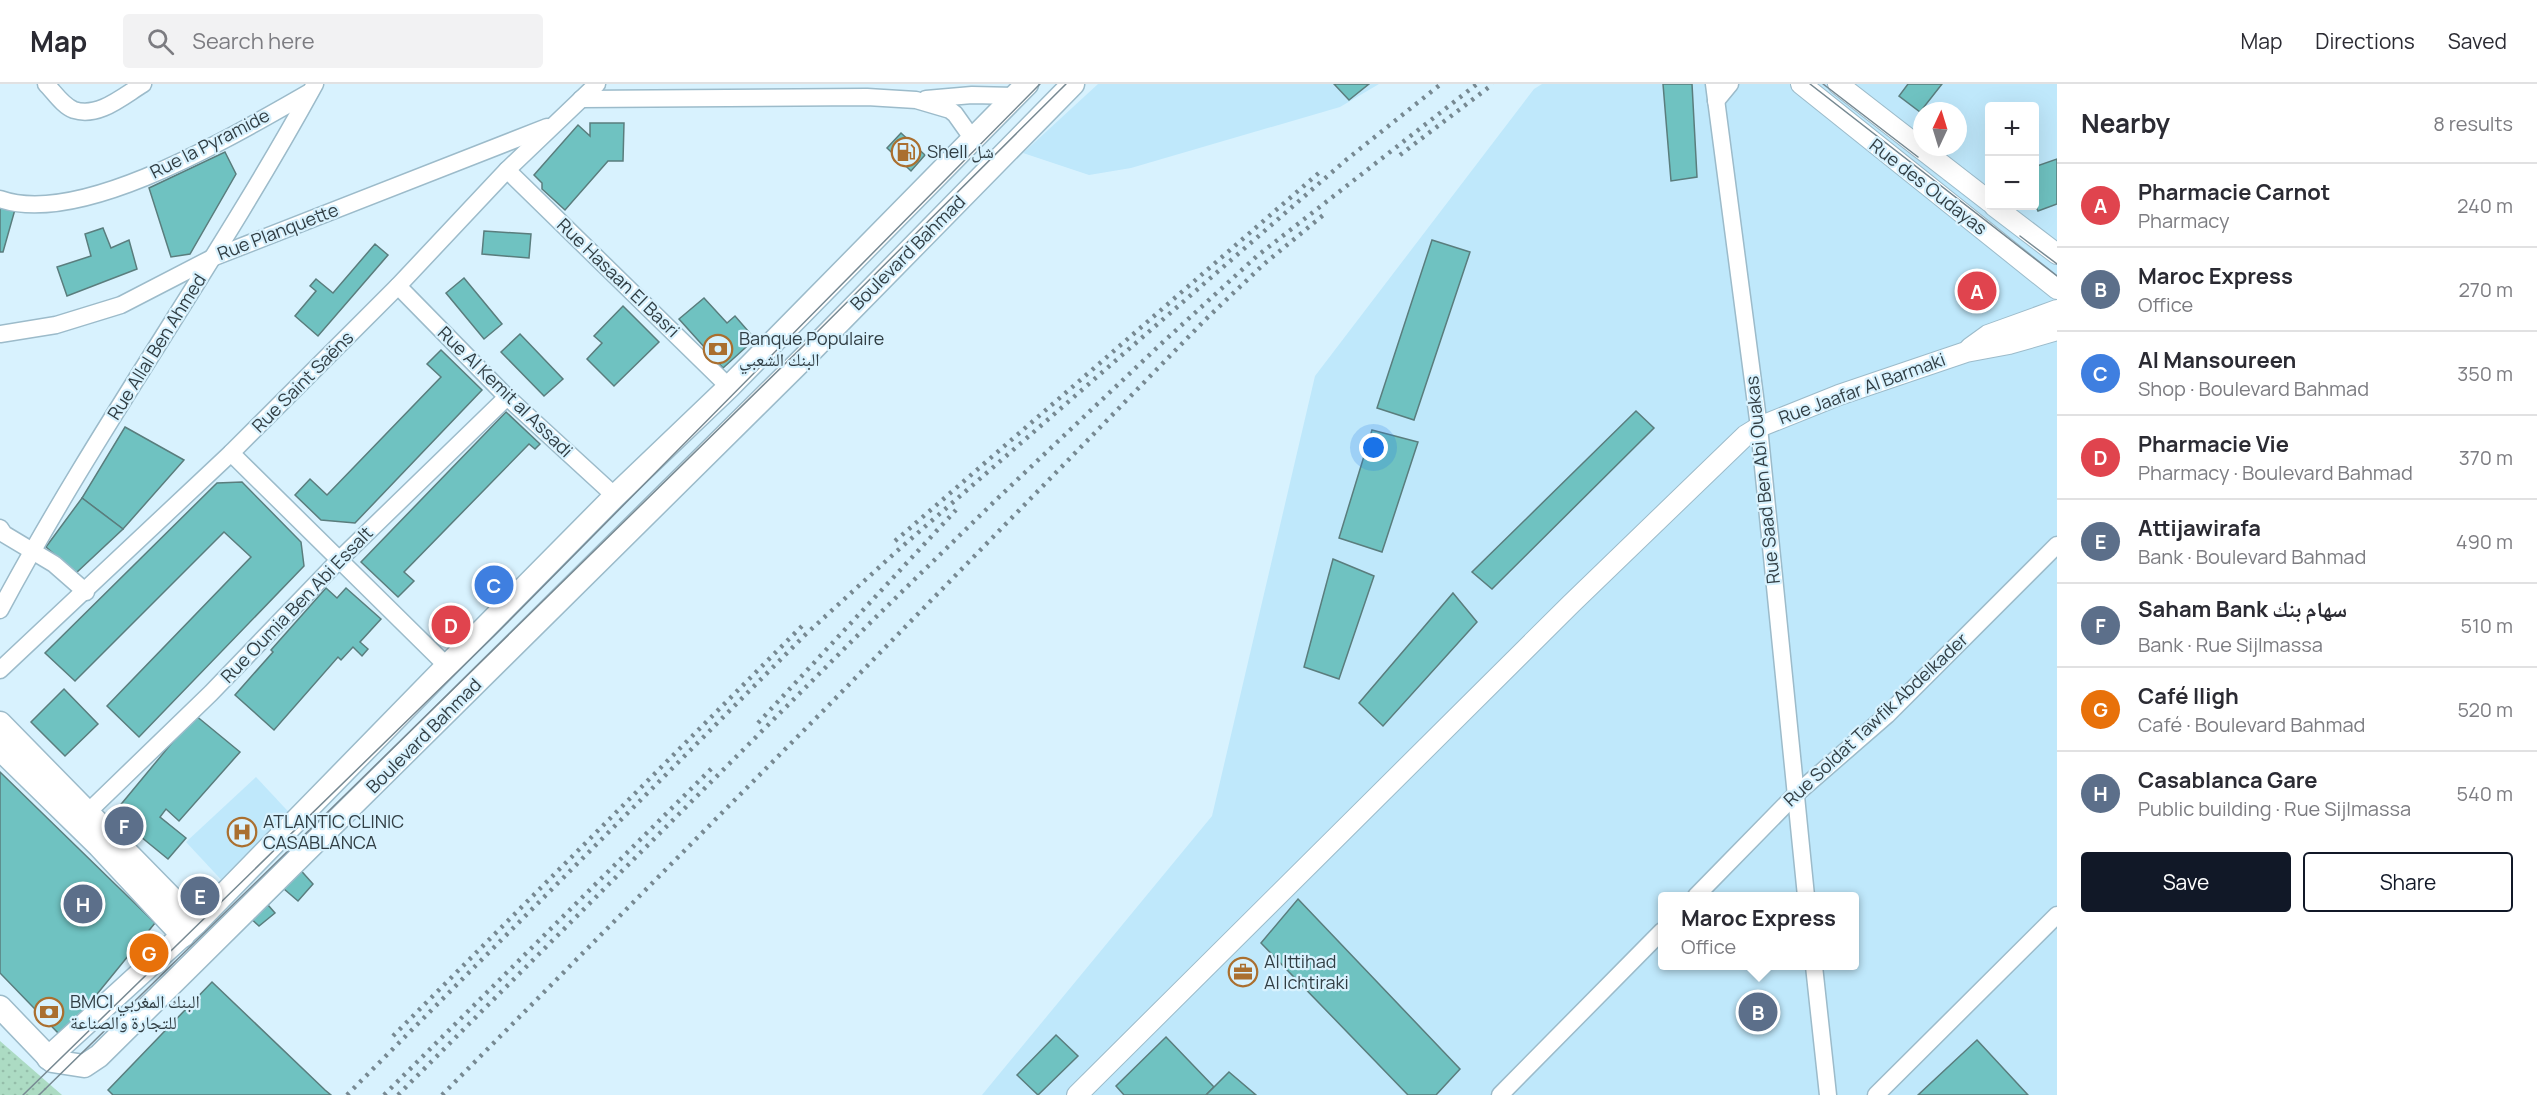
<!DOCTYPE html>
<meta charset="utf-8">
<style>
body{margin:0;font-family:Manrope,"Noto Naskh Arabic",sans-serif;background:#f2f2f3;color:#2b2b33}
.controls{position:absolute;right:18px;top:18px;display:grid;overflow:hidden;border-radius:6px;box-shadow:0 6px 24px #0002}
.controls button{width:54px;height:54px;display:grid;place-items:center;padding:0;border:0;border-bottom:2px solid #e1e1e2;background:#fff;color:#2b2b33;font:30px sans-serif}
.compass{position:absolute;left:1913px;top:18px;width:54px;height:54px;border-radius:50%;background:#fff;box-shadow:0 6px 24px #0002;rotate:4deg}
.you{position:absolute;left:1374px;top:364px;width:21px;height:21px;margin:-15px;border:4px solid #fff;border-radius:50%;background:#1a73e8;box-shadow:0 0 0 9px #1a73e833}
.badge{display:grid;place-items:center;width:39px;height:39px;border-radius:50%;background:#111827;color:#fff;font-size:20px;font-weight:700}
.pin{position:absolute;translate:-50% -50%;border:3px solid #fff;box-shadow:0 2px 6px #0006}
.popup{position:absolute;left:1658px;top:808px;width:201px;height:78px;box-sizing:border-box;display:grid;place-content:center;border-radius:6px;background:#fff;filter:drop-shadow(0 2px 4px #0005);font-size:20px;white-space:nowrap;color:#7c7c81}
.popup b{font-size:22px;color:#2b2b33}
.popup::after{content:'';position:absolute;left:50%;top:100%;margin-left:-12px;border:12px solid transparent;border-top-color:#fff}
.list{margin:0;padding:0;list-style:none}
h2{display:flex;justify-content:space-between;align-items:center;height:78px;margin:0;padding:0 24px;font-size:26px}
h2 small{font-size:20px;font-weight:400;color:#7c7c81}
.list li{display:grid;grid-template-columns:39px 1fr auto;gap:18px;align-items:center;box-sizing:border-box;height:84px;padding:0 24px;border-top:2px solid #e1e1e2}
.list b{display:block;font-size:22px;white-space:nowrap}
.list p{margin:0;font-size:20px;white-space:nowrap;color:#7c7c81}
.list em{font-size:20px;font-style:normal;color:#7c7c81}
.actions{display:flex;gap:12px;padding:18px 24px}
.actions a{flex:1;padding:14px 0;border:2px solid #111827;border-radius:6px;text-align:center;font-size:21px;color:#111827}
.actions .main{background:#111827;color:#fff}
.icon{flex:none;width:33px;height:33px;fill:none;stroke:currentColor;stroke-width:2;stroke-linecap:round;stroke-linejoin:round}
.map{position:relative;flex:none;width:2057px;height:1011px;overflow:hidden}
header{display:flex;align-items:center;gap:36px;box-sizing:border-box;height:84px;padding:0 30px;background:#fff;border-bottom:2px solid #e1e1e2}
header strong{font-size:28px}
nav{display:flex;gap:33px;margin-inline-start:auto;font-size:21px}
.search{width:420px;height:54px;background:#f2f2f3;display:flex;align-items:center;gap:15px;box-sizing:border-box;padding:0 21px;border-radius:6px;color:#7c7c81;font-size:22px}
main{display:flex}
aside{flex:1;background:#fff}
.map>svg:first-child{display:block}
</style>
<header>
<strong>Map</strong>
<div class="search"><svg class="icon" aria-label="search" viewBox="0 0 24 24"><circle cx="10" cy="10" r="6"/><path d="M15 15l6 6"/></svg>Search here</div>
<nav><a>Map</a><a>Directions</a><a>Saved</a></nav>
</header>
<main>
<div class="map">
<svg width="2057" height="1011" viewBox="0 0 2057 1011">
<defs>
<pattern id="grass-dots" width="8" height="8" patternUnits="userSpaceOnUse" patternTransform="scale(1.5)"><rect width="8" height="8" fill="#acdbc3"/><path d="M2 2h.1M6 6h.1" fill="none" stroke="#94bda9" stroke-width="1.8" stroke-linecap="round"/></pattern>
</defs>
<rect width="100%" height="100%" fill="#d8f2fe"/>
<!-- built -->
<g fill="#bfe8fb" fill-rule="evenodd">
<polygon points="1098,0 1379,0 1340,23 1131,84 1089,91 1023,69"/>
<path d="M1542,0H2057V1011H982L1212,732L1315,292L1534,5ZM1990,22H2034V122H1990ZM1922,27H1958V63H1922ZM1662,812H1854V882H1662Z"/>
<polygon points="256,693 298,738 228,803 186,758"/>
</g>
<!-- grass -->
<polygon fill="url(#grass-dots)" points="0,957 62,1011 0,1011"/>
<!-- building -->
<g fill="#6fc2c1" stroke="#5a7d7d" stroke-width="1.5">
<polygon points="1334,0 1369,0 1349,16"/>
<polygon points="1663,0 1692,0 1697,93 1671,97"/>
<polygon points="1908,0 1942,0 1920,28 1899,12"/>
<polygon points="590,39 624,39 623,77 608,77 565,126 542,105 542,99 534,91 578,41 590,52"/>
<polygon points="901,49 925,71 911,87 887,64"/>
<polygon points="225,68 236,90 190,170 171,173 149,104"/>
<polygon points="2057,75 2057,120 2038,127 2034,117 2034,83"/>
<polygon points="0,120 16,122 3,168 0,168"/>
<polygon points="103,144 111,164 129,156 137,185 67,212 57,183 91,172 85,150"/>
<polygon points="484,147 531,150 529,174 482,170"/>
<polygon points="1432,156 1470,168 1414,336 1377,324"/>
<polygon points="375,160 388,171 318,252 295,232 316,207 310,202 316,195 333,209"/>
<polygon points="464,194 502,240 484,255 446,209"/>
<polygon points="704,214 727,239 735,232 755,255 723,284 679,235"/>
<polygon points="623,222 659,258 614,302 587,275 602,259 594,252"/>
<polygon points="520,250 563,295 544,312 501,268"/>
<polygon points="441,266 482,306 355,439 321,436 295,411 310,395 327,411 441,293 427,280"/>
<polygon points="1636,327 1654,344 1492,505 1472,488"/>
<polygon points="506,328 540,360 535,365 529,360 404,488 414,497 398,513 361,478"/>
<polygon points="125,343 184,376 123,445 82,414"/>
<polygon points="1372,346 1418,358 1382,468 1339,454"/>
<polygon points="242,398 301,458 304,482 139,653 107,622 251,473 224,448 75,597 45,569 217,399"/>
<polygon points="82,414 123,445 76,489 46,463"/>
<polygon points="1333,475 1374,492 1339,595 1304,583"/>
<polygon points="326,504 337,514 346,504 381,535 360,558 368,565 362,572 353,563 341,576 338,573 274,646 235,611 273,568 271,566"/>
<polygon points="1453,509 1477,538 1383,642 1359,619"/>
<polygon points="64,605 98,640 65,672 31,638"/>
<polygon points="195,631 240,668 179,737 166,725 160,733 186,754 168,775 113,730"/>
<polygon points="0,688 155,839 62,953 0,889"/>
<polygon points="296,781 313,800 298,817 284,805 268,821 275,829 259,842 248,832"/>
<polygon points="1298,815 1460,985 1436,1011 1408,1011 1261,859"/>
<polygon points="212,898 325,1006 331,1011 113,1011 108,1006"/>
<polygon points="1056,951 1078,972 1038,1011 1017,991"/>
<polygon points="1166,953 1214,1003 1206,1011 1124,1011 1116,1002"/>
<polygon points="1977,956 2028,1011 1918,1011"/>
<polygon points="1229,988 1256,1011 1206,1011"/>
</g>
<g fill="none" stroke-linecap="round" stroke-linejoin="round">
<!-- minor casing -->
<g stroke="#9cbbca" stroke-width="19">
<g id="minor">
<path d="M46,0C54,8 63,22 74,26C99,34 123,12 143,0"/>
<polyline points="1714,0 1759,343 1806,812"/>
<polyline points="581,15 867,13 916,16 950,26 955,30 972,54"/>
<polyline points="926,15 972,11 1015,12"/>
<polyline points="1716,17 1730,0"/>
<polyline points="507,86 729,303"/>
<path d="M0,115C82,144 239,48 310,8"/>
<polyline points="398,202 507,313 615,412"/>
<polyline points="0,250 56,241 121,221 212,174 547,43"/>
<polyline points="231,369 447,582"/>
<polyline points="0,444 4,450 54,480 86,508"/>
<path d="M0,526C96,346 217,179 315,0"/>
<polyline points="0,586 231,369 398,202 507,86 597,0"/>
<polyline points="88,728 211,609 339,476 507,313"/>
<polyline points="1696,812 1795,711 1887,631 2057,461"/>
<polyline points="1814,882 1828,1011"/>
<polyline points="1500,1011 1662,847"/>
<polyline points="1876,1011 2057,831"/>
</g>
</g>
<!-- tertiary casing -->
<g stroke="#9cbbca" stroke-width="22">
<g id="tertiary">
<polyline points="1801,0 2057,205"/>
<polyline points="1838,0 1990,118"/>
<polyline points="1994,122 2057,170"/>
<polyline points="1970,264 1988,251 2057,226"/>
<polyline points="1077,1011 1571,520 1746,351 1759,343 1839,311 1966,268 2009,260 2057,246"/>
</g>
</g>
<!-- secondary casing -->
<g stroke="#9cbbca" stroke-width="25">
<g id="secondary">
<polyline points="0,639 196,839"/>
<polyline points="0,665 99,762 183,852"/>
<polyline points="0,923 52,977 84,982 99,972 805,273 1073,0"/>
<polyline points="48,974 196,839 447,582 615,412 729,303 1027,0"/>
</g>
</g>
<!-- minor -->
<use href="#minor" stroke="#fff" stroke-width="16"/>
<!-- tertiary -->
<use href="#tertiary" stroke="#fff" stroke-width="20"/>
<!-- secondary -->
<use href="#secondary" stroke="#fff" stroke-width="22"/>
<!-- tram -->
<g stroke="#778992" stroke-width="1.5">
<polyline points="1810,0 2057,192"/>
<polyline points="1823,0 1918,73"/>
<polyline points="2020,152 2057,180"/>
<polyline points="23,1011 494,552 1040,0"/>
<polyline points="39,1011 795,270 1066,0"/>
</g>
<!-- rail -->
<g stroke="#778992" stroke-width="4.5" stroke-dasharray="3 6" stroke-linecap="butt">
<polyline points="1400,71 1493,0"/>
<polyline points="895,457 1321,87"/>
<polyline points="758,639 956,426"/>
<polyline points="393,952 806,538"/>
<polyline points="347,1011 806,550 897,467 1346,76 1441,0"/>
<polyline points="384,1011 715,681"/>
<polyline points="398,1011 874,535 999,413 1162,259 1257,172 1477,0"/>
<polyline points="442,1011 827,623 1205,236 1264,180 1327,128"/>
</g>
</g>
<!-- icons -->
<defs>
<g id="fuel-ring" transform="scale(1.5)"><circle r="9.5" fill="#d8f2fe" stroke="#aa6f2f" stroke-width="1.5"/><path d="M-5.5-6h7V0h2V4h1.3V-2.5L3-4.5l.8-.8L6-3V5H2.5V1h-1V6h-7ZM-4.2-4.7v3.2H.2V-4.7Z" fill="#aa6f2f"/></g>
<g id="bank-ring" transform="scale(1.5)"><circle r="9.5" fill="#d8f2fe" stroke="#aa6f2f" stroke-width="1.5"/><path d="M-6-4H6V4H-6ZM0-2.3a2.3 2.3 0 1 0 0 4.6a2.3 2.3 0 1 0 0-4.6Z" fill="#aa6f2f"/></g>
<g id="hospital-ring" transform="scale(1.5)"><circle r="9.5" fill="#d8f2fe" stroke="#aa6f2f" stroke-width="1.5"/><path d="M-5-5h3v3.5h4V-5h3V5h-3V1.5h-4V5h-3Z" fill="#aa6f2f"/></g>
<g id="office-ring" transform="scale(1.5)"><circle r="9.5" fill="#d8f2fe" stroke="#aa6f2f" stroke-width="1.5"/><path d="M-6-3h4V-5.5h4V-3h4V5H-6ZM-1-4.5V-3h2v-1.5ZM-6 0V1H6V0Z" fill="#aa6f2f"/></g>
</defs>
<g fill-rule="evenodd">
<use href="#fuel-ring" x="906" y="68"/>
<use href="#bank-ring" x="718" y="265"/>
<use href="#hospital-ring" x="242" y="748"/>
<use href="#office-ring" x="1243" y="888"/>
<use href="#bank-ring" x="49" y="928"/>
</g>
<g text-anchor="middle" stroke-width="4.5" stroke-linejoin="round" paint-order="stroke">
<!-- street labels -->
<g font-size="18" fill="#313e44" stroke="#d8f2fe">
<text transform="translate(210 60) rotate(-27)" y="6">Rue la Pyramide</text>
<text transform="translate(1928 103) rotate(38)" y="6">Rue des Oudayas</text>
<text transform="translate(278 148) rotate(-21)" y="6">Rue Planquette</text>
<text transform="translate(908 169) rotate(-45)" y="6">Boulevard Bahmad</text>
<text transform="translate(618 194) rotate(44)" y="6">Rue Hasaan El Basri</text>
<text transform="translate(157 263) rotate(-58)" y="6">Rue Allal Ben Ahmed</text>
<text transform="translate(303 298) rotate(-45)" y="6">Rue Saint Saëns</text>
<text transform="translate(1862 305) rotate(-20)" y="6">Rue Jaafar Al Barmaki</text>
<text transform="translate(505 308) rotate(44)" y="6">Rue Al Kemit al Assadi</text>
<text transform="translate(1763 396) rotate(-96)" y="6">Rue Saad Ben Abi Ouakas</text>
<text transform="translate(297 521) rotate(-46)" y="6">Rue Oumia Ben Abi Essalt</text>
<text transform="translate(1876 636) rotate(-43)" y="6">Rue Soldat Tawfik Abdelkader</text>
<text transform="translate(424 652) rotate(-45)" y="6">Boulevard Bahmad</text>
</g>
<!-- poi labels -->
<g font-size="18" fill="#313e44" stroke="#d8f2fe" text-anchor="start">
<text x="927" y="74">Shell شل</text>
<text x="739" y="261">Banque Populaire<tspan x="739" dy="21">البنك الشعبي</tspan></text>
<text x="263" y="744">ATLANTIC CLINIC<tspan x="263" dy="21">CASABLANCA</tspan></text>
<text x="1264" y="884">Al Ittihad<tspan x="1264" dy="21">Al Ichtiraki</tspan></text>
<text x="70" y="924">BMCI البنك المغربي<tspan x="70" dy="21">للتجارة والصناعة</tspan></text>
</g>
</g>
</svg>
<div class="controls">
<button>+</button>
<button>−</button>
</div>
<svg class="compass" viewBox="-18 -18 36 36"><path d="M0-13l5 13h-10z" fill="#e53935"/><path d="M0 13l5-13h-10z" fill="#7c7c81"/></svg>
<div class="you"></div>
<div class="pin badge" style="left:1977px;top:207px;background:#e0444e">A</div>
<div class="pin badge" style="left:1758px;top:928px;background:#5c6f8a">B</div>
<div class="popup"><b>Maroc Express</b>Office</div>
<div class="pin badge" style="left:494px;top:501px;background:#3f7fe0">C</div>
<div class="pin badge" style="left:451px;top:541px;background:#e0444e">D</div>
<div class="pin badge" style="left:200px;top:812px;background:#5c6f8a">E</div>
<div class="pin badge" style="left:124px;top:742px;background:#5c6f8a">F</div>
<div class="pin badge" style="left:149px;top:869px;background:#e8710a">G</div>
<div class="pin badge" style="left:83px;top:820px;background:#5c6f8a">H</div>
</div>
<aside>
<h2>Nearby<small>8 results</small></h2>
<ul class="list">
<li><span class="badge" style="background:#e0444e">A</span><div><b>Pharmacie Carnot</b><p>Pharmacy</p></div><em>240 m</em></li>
<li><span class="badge" style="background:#5c6f8a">B</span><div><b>Maroc Express</b><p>Office</p></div><em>270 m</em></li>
<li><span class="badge" style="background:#3f7fe0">C</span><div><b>Al Mansoureen</b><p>Shop · Boulevard Bahmad</p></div><em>350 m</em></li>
<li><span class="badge" style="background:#e0444e">D</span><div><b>Pharmacie Vie</b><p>Pharmacy · Boulevard Bahmad</p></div><em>370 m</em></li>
<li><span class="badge" style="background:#5c6f8a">E</span><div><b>Attijawirafa</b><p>Bank · Boulevard Bahmad</p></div><em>490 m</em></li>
<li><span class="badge" style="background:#5c6f8a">F</span><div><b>Saham Bank سهام بنك</b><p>Bank · Rue Sijlmassa</p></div><em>510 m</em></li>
<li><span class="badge" style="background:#e8710a">G</span><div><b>Café Iligh</b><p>Café · Boulevard Bahmad</p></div><em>520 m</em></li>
<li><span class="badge" style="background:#5c6f8a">H</span><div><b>Casablanca Gare</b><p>Public building · Rue Sijlmassa</p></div><em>540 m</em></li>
</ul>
<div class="actions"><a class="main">Save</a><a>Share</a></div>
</aside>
</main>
